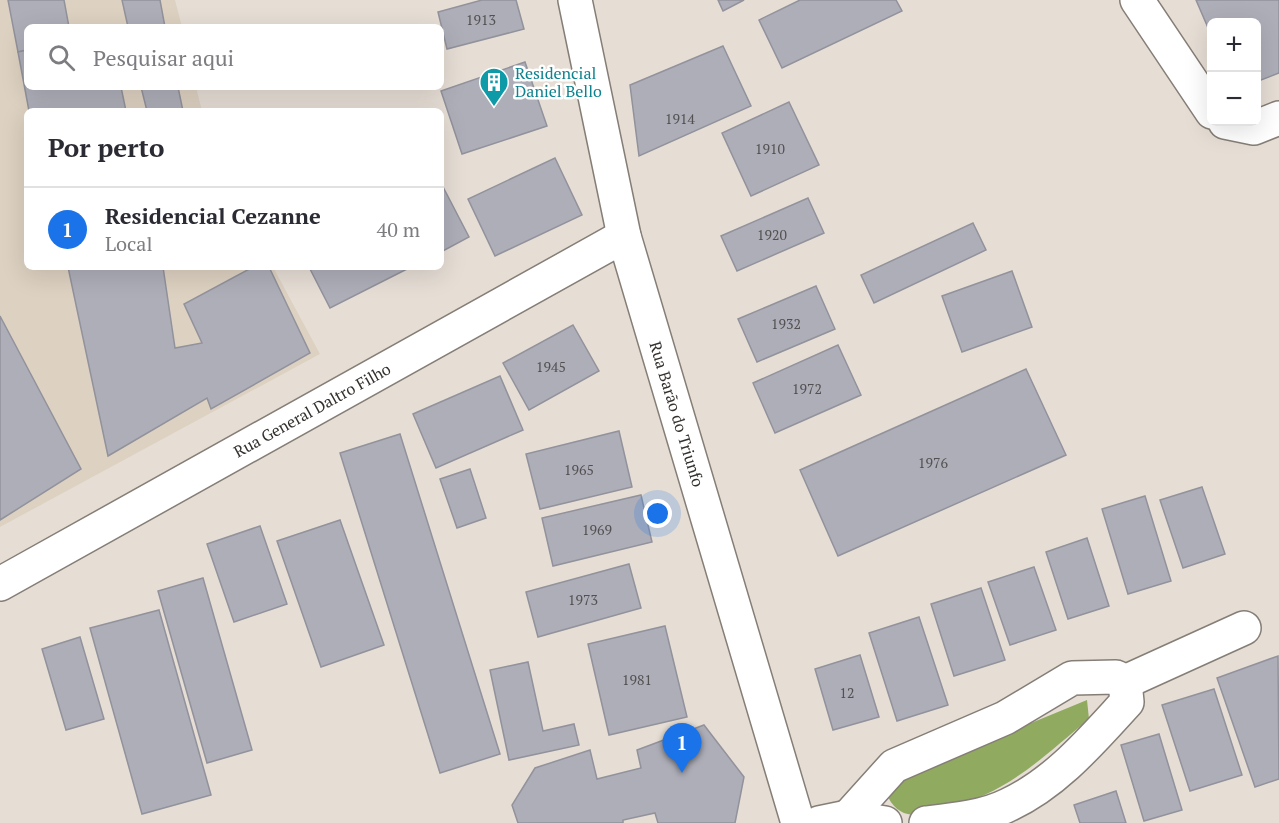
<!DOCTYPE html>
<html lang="pt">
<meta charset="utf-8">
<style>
body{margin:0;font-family:"PT Serif",serif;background:#f2f2f3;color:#2b2b33}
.controls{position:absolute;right:18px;top:18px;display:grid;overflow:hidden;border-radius:9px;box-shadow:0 6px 24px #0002}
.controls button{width:54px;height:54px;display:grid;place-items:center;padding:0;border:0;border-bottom:2px solid #e1e1e2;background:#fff;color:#2b2b33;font:30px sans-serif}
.you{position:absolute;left:658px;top:514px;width:21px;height:21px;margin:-15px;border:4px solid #fff;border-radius:50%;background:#1a73e8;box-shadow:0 0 0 9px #1a73e833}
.badge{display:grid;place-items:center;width:39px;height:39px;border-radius:50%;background:#1a73e8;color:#fff;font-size:20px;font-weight:700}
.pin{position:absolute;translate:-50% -50px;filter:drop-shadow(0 2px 3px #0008)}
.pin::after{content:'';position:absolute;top:32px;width:21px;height:18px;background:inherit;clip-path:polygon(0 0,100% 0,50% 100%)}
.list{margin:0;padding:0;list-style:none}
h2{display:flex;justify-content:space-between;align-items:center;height:78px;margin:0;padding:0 24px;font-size:26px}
h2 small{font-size:20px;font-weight:400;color:#7c7c81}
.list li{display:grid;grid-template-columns:39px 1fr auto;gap:18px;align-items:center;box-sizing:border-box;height:84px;padding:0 24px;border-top:2px solid #e1e1e2}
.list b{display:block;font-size:22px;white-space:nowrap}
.list p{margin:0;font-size:20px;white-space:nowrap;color:#7c7c81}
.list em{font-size:20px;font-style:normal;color:#7c7c81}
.icon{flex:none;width:33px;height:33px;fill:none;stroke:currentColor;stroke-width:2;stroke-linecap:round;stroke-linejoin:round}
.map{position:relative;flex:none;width:1279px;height:823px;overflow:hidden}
.search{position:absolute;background:#fff;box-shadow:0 6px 24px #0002;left:24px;top:24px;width:420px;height:66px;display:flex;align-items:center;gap:15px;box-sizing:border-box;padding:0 21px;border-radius:9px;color:#7c7c81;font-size:22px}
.panel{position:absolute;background:#fff;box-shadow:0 6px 24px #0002;left:24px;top:108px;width:420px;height:162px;border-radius:9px}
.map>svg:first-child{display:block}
</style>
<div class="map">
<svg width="1279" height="823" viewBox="0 0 1279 823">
<rect width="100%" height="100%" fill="#e6ded5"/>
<!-- built -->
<polygon fill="#ddd1c1" points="0,0 175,0 182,27 27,27 27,87 196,87 202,111 27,111 27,267 273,267 320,354 0,527"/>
<!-- forest -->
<path fill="#90ab60" d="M1087,700L1089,719C1038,761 1009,792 943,810C921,816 900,821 888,797L895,784L919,769Z"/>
<!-- building -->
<g fill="#aeaeb9" stroke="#92929c" stroke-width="1.5">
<polygon points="8,0 64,0 69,27 27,27 27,50 18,52"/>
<polygon points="122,0 160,0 165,27 128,27"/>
<polygon points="482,0 516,0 524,29 447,49 438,12"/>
<polygon points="718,0 744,0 723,11"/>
<polygon points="800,0 896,0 902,11 782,68 759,20"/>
<polygon points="1196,0 1279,0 1279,73 1256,82 1256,22 1212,22 1212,37"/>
<polygon points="723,46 751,106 639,156 630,85"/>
<polygon points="27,50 27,87 121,87 126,111 29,111 18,52"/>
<polygon points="525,62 547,126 462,154 441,91"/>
<polygon points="141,87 178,87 183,111 147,111"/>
<polygon points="789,102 819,165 751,196 722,133"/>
<polygon points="555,158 582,215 495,256 468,199"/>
<polygon points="441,183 469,237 441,252"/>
<polygon points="808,198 824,233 737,271 721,236"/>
<polygon points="973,223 986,250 874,303 861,275"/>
<polygon points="68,267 163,267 175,348 202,343 184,304 253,267 269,267 310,353 211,409 207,398 108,456"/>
<polygon points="309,267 411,267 330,308"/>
<polygon points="1012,271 1032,327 962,352 942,296"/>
<polygon points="816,286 835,329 757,362 738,319"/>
<polygon points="0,316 81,469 0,520"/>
<polygon points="573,325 599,371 529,410 503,363"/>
<polygon points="838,345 861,395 775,433 753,383"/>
<polygon points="1026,369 1066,455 838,556 800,470"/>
<polygon points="500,376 523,430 436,468 413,414"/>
<polygon points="619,431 632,487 540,509 526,454"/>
<polygon points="400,434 500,754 440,773 340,453"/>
<polygon points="470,469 486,518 457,528 440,479"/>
<polygon points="1202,487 1225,554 1183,568 1160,500"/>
<polygon points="641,495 652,542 553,566 542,518"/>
<polygon points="1145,496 1171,581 1128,594 1102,509"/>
<polygon points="340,520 384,645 321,667 277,541"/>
<polygon points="260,526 287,604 234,622 207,544"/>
<polygon points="1087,538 1109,606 1068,619 1046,552"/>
<polygon points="629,564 641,608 538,637 526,592"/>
<polygon points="1034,567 1056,630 1010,645 988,582"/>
<polygon points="203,578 252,750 207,763 158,591"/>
<polygon points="981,588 1005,660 954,676 931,604"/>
<polygon points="159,610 211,795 142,814 90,628"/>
<polygon points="919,617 948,705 897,721 869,633"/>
<polygon points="665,626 687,717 609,735 588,644"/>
<polygon points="80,637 104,719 66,730 42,649"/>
<polygon points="860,655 879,717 833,730 815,669"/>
<polygon points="1278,656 1279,779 1255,787 1217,678"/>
<polygon points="528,662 543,731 574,724 579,745 509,760 490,670"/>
<polygon points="1214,689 1242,775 1190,791 1162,705"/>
<polygon points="704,725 744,777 735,823 658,823 655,813 623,820 623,823 518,823 512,805 535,768 590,750 597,779 641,768 637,750"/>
<polygon points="1159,734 1182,810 1144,821 1121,745"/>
<polygon points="1116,791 1126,823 1080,823 1074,805"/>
</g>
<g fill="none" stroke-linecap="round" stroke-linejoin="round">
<!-- minor casing -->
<g stroke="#857e76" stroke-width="36">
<g id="minor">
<polyline points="575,0 624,236 798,823"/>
<polyline points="1137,0 1212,112"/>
<polyline points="1225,122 1254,128 1279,118"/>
<polyline points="0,584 624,236"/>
<polyline points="1125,682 1244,628"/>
<polyline points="848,817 894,766 1005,718 1072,678 1116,677 1125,682"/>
<polyline points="819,823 848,817 885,823"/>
<path d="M926,823C953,820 984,817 1008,805C1056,783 1092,740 1127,702L1125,682"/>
</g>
</g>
<!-- minor -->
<use href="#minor" stroke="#fff" stroke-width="33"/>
</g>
<!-- icons -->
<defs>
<g id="building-pin" transform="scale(1.5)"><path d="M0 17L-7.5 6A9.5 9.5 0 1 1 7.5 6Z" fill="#0f9aa8" stroke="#fff"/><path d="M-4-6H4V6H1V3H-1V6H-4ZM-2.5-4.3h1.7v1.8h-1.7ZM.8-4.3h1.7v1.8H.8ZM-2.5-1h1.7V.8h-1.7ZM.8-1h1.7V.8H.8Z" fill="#fff"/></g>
</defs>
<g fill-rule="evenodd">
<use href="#building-pin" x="494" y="82"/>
</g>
<g text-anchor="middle" stroke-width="5" stroke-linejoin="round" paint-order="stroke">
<!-- number labels -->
<g font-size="14" fill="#525050">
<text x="481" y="25">1913</text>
<text x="680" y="124">1914</text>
<text x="770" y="154">1910</text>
<text x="772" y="240">1920</text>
<text x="786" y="329">1932</text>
<text x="551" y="372">1945</text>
<text x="807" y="394">1972</text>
<text x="933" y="468">1976</text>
<text x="579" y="475">1965</text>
<text x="597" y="535">1969</text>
<text x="583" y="605">1973</text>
<text x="637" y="685">1981</text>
<text x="847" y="698">12</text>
</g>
<!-- culture labels -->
<g font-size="16" fill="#0d838f" stroke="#fff" text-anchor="start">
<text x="515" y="79">Residencial<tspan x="515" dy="18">Daniel Bello</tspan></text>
</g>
<!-- street labels -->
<g font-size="16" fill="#33302d" stroke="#fff">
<text transform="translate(312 410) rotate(-29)" y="6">Rua General Daltro Filho</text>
<text transform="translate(677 414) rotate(73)" y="6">Rua Barão do Triunfo</text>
</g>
</g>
</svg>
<div class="controls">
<button>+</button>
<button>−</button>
</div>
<div class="you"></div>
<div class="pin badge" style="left:682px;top:773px">1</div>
<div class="search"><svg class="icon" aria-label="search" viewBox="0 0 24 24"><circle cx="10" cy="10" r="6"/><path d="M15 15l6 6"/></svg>Pesquisar aqui</div>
<section class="panel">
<h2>Por perto<small></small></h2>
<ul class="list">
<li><span class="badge">1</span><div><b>Residencial Cezanne</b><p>Local</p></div><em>40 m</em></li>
</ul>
</section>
</div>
